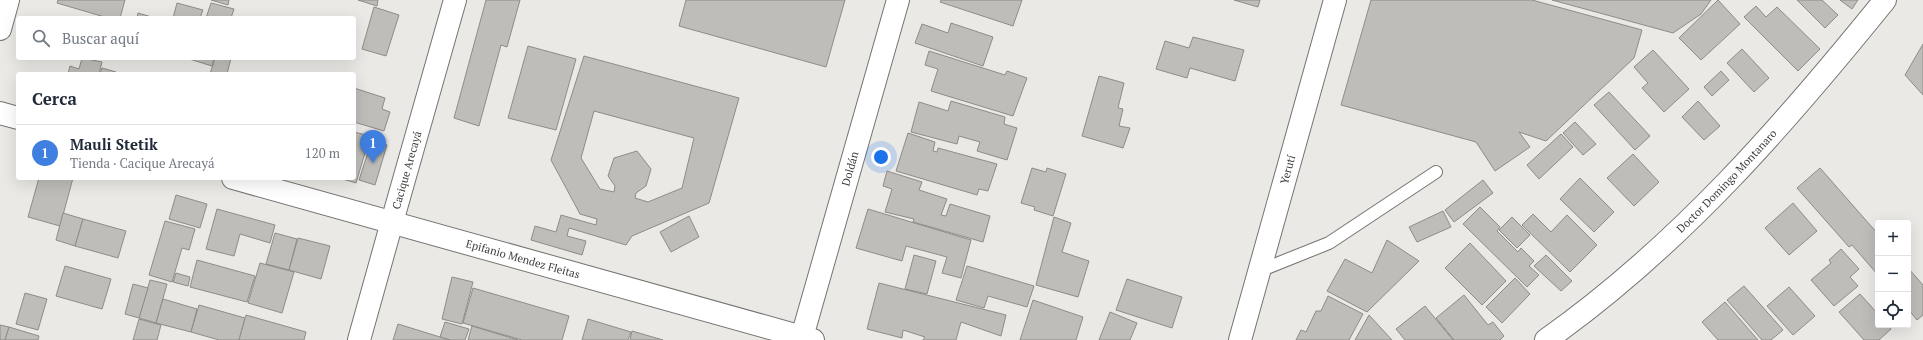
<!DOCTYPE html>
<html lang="es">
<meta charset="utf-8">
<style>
body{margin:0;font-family:"PT Serif",serif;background:#f2f2f3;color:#1f2937}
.controls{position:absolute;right:12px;bottom:12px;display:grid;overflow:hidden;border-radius:4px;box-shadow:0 4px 16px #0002}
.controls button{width:36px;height:36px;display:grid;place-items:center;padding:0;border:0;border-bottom:1px solid #e0e1e3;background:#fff;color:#1f2937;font:20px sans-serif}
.you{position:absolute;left:881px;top:157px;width:14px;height:14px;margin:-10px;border:3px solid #fff;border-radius:50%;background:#1a73e8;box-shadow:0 0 0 6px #1a73e833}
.badge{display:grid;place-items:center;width:26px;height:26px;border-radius:50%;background:#ea580c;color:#fff;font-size:13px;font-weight:700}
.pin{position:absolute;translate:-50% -33px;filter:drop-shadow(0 1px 2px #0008)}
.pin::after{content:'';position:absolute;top:21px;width:14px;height:12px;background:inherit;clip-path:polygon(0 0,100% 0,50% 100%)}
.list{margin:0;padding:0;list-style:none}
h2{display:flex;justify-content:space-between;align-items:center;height:52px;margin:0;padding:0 16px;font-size:17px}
h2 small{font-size:13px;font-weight:400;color:#747a83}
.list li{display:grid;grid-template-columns:26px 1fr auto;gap:12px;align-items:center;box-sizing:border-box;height:56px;padding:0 16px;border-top:1px solid #e0e1e3}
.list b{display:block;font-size:15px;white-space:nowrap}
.list p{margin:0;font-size:13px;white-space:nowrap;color:#747a83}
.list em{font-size:13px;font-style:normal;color:#747a83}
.icon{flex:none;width:22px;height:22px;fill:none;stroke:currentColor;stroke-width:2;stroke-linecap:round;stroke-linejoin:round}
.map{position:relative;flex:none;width:1923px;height:340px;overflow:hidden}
.search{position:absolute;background:#fff;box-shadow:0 4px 16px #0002;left:16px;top:16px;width:340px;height:44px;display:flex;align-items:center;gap:10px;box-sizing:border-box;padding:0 14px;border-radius:4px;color:#747a83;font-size:15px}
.panel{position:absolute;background:#fff;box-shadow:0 4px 16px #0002;left:16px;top:72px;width:340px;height:108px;border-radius:4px}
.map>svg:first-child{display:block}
</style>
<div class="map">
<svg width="1923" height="340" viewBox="0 0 1923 340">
<rect width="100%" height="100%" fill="#ebe9e6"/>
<!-- building -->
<g fill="#bfbdba" stroke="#8e8c89" fill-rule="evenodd">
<polygon points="58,0 125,0 120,18 108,18 57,3"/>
<polygon points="211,0 229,0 228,5"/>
<polygon points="358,0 378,0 377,6"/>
<polygon points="486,0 520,0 507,47 501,45 479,126 454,118"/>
<polygon points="686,0 845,0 826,67 679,26"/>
<polygon points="941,0 1022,0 1013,26 940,2"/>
<polygon points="1234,0 1260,0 1258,7"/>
<polygon points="1371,0 1532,0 1642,30 1634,58 1546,141 1519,132 1530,147 1495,171 1476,142 1341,105"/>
<polygon points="1552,0 1711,0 1701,14 1673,33"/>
<polygon points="1718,0 1740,24 1701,60 1679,38"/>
<polygon points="1797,0 1822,0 1838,15 1825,28"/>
<polygon points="1840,0 1858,0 1852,9"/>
<polygon points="177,3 203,10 200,18 173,18"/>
<polygon points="211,3 234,9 231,18 206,18"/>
<polygon points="1756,6 1766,17 1777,7 1820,49 1798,71 1744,17"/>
<polygon points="374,7 399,15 386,56 362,49"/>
<polygon points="138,13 155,18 137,18"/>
<polygon points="951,23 993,37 983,66 915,43 922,24 948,33"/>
<polygon points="1193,37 1244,50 1235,81 1190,68 1187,78 1156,69 1165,41 1189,48"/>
<polygon points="1923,44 1923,95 1905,75"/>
<polygon points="528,46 576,59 556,130 508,118"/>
<polygon points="1742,49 1769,78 1754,92 1727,63"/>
<polygon points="1653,50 1689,89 1664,112 1642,88 1648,83 1634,67"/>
<polygon points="929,51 1005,75 1007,71 1027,78 1013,116 931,91 938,69 925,65"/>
<path d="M584,56L739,98L709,203L632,236L626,245L569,228L567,236L586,241L582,255L531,240L535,226L556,232L561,215L596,225L597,219L580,214L551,160ZM594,111L694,138L682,188L648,202L635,198L636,193L646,186L651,169L637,151L614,158L608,176L615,186L614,192L600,189L581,158Z"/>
<polygon points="82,58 102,62 99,74 68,74 70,66 79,69"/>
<polygon points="186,58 214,58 212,66"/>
<polygon points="215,58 231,58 227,74 210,74"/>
<polygon points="102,68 116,72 115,74 100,74"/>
<polygon points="1721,71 1729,80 1712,96 1704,87"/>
<polygon points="1099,76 1124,83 1118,108 1123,109 1119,126 1130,128 1123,148 1082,136"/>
<polygon points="354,88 385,98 382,109 390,112 384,131 354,122"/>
<polygon points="1609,92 1650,136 1635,150 1594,105"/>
<polygon points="951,101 1005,117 1004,124 1017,128 1007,160 977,151 980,142 959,136 957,144 911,132 919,102 948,111"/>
<polygon points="1698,101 1720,126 1704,140 1682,117"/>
<polygon points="1575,122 1596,144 1583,155 1563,133"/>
<polygon points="354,132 370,136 356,183 339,178 354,178"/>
<polygon points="908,133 935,142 933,151 937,152 938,148 997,164 988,191 979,189 977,195 896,171"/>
<polygon points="1561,134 1573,147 1539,179 1527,165"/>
<polygon points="372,140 387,145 375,185 359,180"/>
<polygon points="1633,154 1659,182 1634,206 1607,178"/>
<polygon points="1032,168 1046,172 1047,168 1066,174 1053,216 1034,210 1035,207 1021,203"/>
<polygon points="1820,168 1878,234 1878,275 1852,245 1849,247 1797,188"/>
<polygon points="887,171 922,182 919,190 947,199 941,215 946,216 950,204 990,216 983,242 913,222 914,219 885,212 892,189 883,186"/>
<polygon points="39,178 73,178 60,226 28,217"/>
<polygon points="1580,178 1614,212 1594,232 1560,199"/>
<polygon points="1483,180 1493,193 1454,222 1445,210"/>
<polygon points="176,195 207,204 200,228 169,219"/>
<polygon points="1793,203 1817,231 1789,255 1765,228"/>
<polygon points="1480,207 1500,227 1497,231 1518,252 1521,248 1534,261 1529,266 1539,275 1527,287 1463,224"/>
<polygon points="217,209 275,225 270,243 240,234 234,256 206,249"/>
<polygon points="868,209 971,240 961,278 942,273 947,257 906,246 902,261 856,248"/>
<polygon points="1443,211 1451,227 1417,242 1409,227"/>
<polygon points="63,213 83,219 75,246 56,240"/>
<polygon points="1533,214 1551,232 1567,215 1597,245 1570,272 1522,225"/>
<polygon points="689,216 699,237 671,252 660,232"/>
<polygon points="1054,217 1071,223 1062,252 1089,261 1078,297 1036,285"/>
<polygon points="1512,217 1530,235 1517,248 1499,230"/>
<polygon points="83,219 126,231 118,258 75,246"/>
<polygon points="165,221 195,229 189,250 182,248 172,282 149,275"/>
<polygon points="275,233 297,239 289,270 266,264"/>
<polygon points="298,238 330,246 321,279 289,270"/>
<polygon points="1387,240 1419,261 1367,312 1327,291 1345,259 1372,273"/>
<polygon points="1470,243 1506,281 1482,305 1445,268"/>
<polygon points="1841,249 1859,269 1850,277 1858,286 1834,306 1811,280 1831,263 1829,260"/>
<polygon points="914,255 936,261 927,294 905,289"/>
<polygon points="1546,255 1572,281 1561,291 1534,266"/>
<polygon points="197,260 255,276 247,302 190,287"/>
<polygon points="260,263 294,272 282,313 248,303"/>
<polygon points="65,266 111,279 102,309 56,296"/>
<polygon points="967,266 1034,286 1027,307 988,296 984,308 956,300"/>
<polygon points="1908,268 1923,285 1923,315 1917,320 1908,309"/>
<polygon points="176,273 190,277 188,286 173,282"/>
<polygon points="452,277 473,282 462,324 442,319"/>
<polygon points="1515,278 1530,294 1502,323 1486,307"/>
<polygon points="1127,279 1182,297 1172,328 1116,310"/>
<polygon points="150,280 167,284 156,323 139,318"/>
<polygon points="879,283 1006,315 1001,336 961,322 956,340 923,340 925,337 903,330 902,338 867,329"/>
<polygon points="133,284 148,288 139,318 125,314"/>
<polygon points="1744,286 1783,330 1771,340 1762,340 1727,300"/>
<polygon points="1789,287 1815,316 1793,335 1767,306"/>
<polygon points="473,288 569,316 562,340 522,340 463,323"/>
<polygon points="25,293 47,299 38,330 16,324"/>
<polygon points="1860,294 1878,314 1878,325 1888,325 1891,329 1879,340 1864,340 1839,312"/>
<polygon points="1464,295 1488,325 1493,322 1504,336 1500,340 1454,340 1436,318"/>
<polygon points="1328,296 1363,314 1349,340 1296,340 1301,330 1306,332 1316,311 1321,311"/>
<polygon points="163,299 197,309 191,332 156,323"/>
<polygon points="1033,300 1083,317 1076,340 1020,340"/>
<polygon points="1725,302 1758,340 1718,340 1702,322"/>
<polygon points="199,305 245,318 239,340 219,340 191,332"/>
<polygon points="1425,306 1453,340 1405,340 1396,329"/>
<polygon points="1110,312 1137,323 1130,340 1099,340"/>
<polygon points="246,315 306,332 304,340 239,340"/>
<polygon points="1369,315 1392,340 1355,340"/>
<polygon points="139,319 161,325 157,340 133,340"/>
<polygon points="588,319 631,332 628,340 582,340"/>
<polygon points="445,322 469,329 465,340 450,340 440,337"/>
<polygon points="398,324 440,337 450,340 393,340"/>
<polygon points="0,325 9,327 5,340 0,340"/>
<polygon points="472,326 518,340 468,340"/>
<polygon points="9,327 39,336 38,340 5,340"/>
<polygon points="632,331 663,340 630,340"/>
</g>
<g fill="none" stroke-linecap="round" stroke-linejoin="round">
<!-- lane casing -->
<g stroke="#757471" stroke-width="14">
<polyline id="lane" points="1259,271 1329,243 1436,172"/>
</g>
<!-- street casing -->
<g stroke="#757471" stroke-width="24">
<g id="street">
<polyline points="0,29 8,0"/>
<path id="s1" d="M802,337L898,0"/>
<polyline points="359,340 392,222"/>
<path id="s2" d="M1240,340L1335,0"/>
<path id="s3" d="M1546,340C1678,247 1784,125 1885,0"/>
</g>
</g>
<!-- secondary casing -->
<g stroke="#757471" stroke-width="24">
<g id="secondary">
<polyline points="0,113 18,118"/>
<path id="s4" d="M233,178L813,340"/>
<path id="s5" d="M392,222L455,0"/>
</g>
</g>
<!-- lane -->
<use href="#lane" stroke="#fff" stroke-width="12"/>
<!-- street -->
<use href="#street" stroke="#fff" stroke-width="22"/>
<!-- secondary -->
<use href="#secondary" stroke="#fff" stroke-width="22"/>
</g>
<g text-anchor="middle" stroke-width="3" stroke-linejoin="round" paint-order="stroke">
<!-- street labels -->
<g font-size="11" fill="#3d3c3b" stroke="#f8f7f3">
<text dy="4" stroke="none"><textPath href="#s1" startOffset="175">Doldán</textPath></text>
<text dy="4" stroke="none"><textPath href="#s5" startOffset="54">Cacique Arecayá</textPath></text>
<text dy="4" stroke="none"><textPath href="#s2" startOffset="177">Yerutí</textPath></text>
<text dy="4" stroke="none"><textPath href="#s3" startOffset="241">Doctor Domingo Montanaro</textPath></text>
<text dy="4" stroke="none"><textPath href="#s4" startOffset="301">Epifanio Mendez Fleitas</textPath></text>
</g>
</g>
</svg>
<div class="controls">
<button>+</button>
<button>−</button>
<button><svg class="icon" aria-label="locate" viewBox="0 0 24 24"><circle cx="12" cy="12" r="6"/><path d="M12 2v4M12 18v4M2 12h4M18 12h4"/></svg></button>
</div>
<div class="you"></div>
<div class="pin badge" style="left:373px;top:163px;background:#3f7fe0">1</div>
<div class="search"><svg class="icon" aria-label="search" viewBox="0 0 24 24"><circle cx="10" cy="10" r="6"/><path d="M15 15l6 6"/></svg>Buscar aquí</div>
<section class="panel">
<h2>Cerca<small></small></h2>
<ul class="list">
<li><span class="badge" style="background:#3f7fe0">1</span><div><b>Mauli Stetik</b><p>Tienda · Cacique Arecayá</p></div><em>120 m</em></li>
</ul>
</section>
</div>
